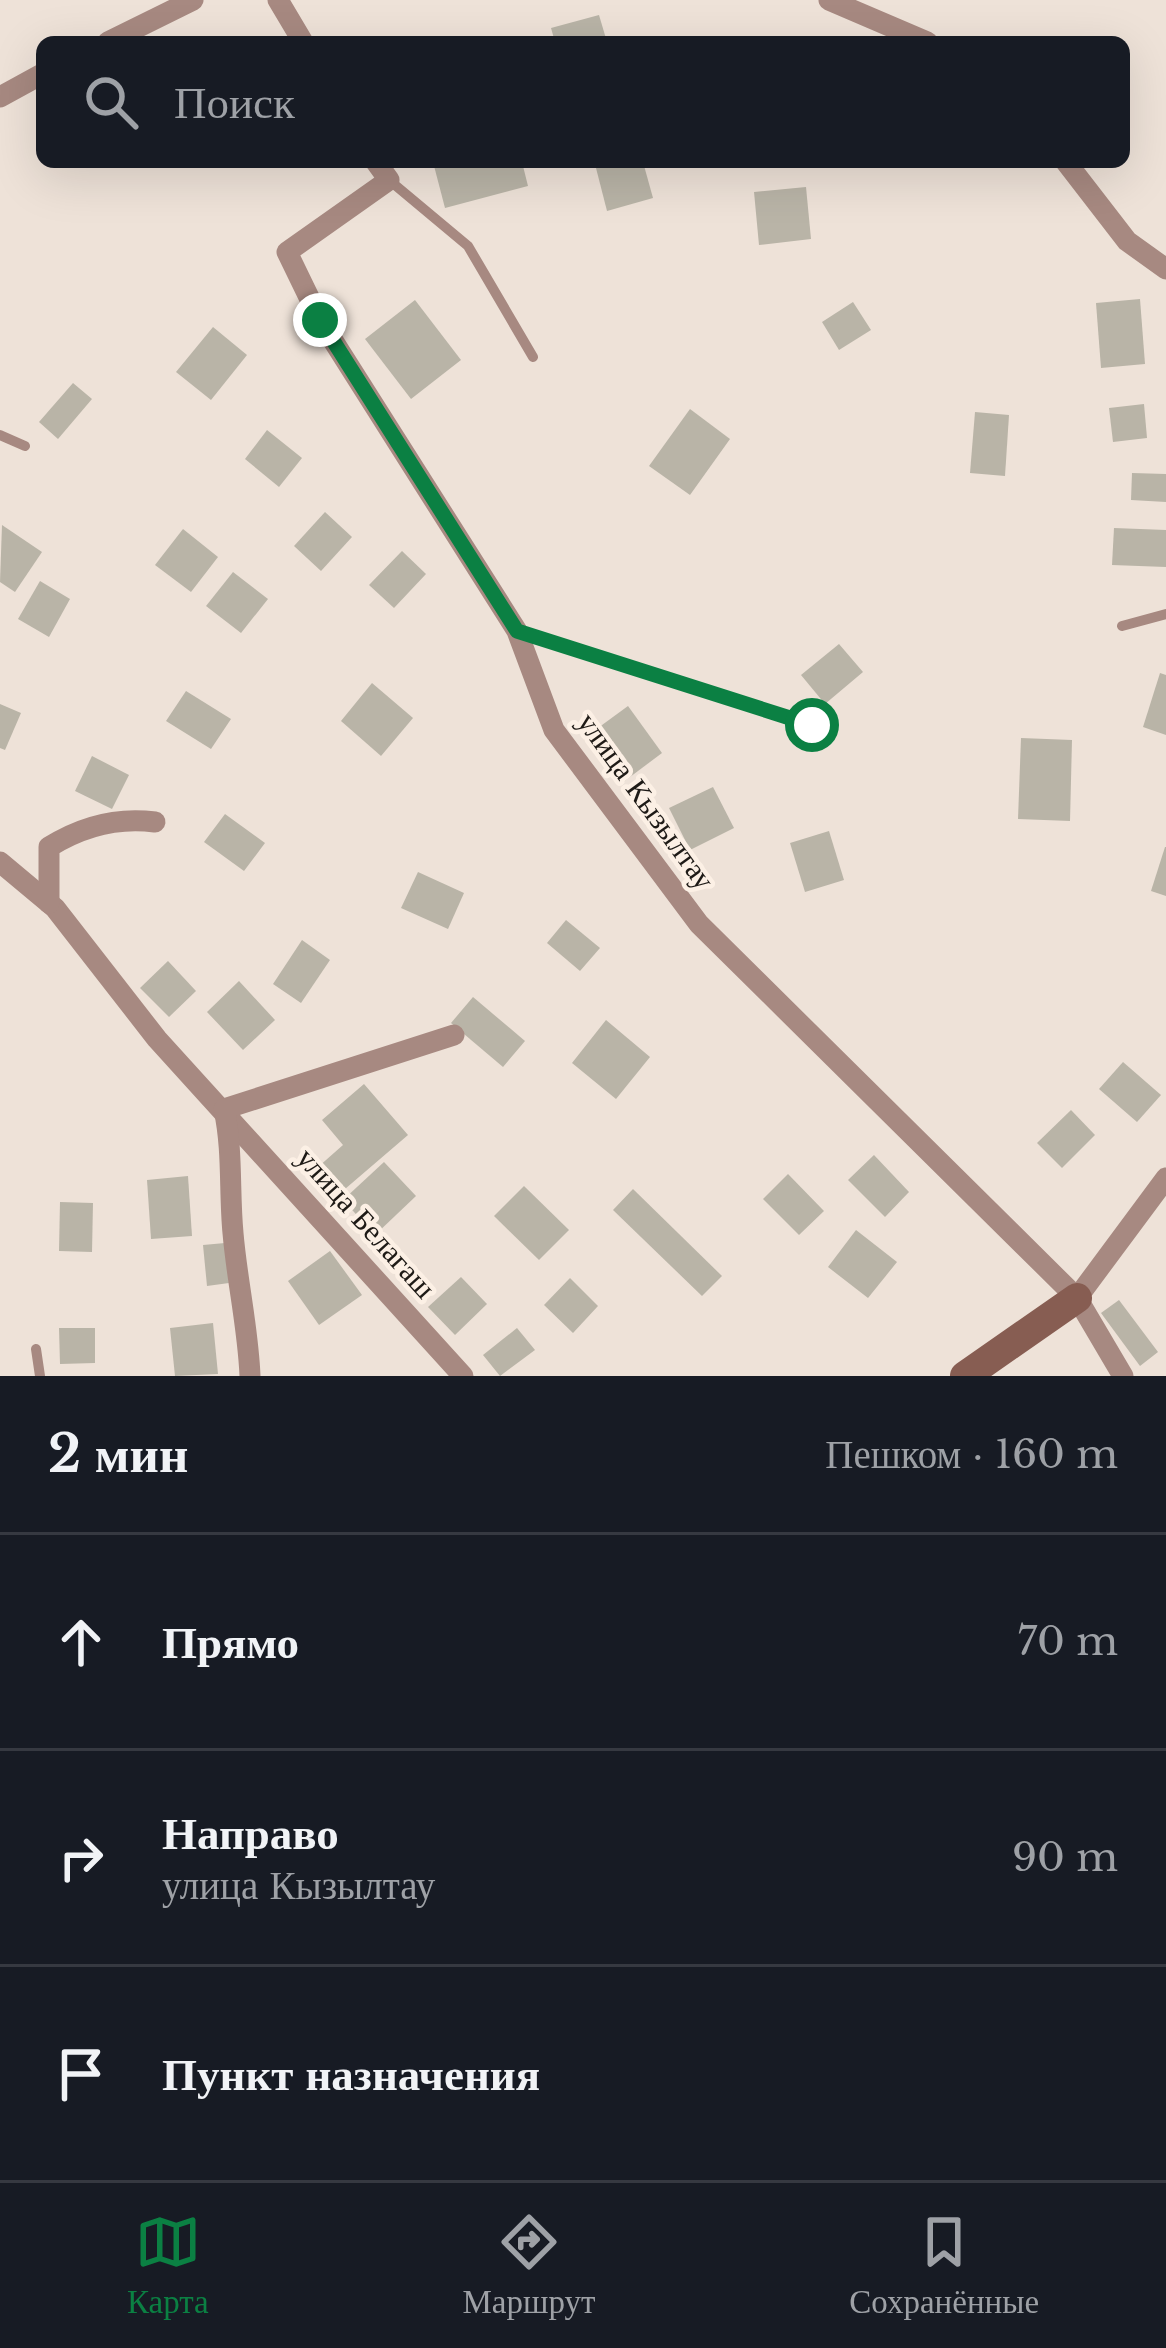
<!DOCTYPE html>
<html lang="ru">
<meta charset="utf-8">
<style>
body{margin:0;font-family:"Libre Baskerville",serif;background:#242831;color:#f1f3f6}
.stop{position:absolute;width:36px;height:36px;margin:-27px;border:9px solid #0b8043;border-radius:50%;background:#fff}
.stop.end{background:#0b8043;border-color:#fff;box-shadow:0 3px 12px #0008}
.list{margin:0;padding:0;list-style:none}
h2{display:flex;justify-content:space-between;align-items:center;height:156px;margin:0;padding:0 48px;font-size:51px}
h2 small{font-size:39px;font-weight:400;color:#9ea1a6}
.list li{display:grid;grid-template-columns:78px 1fr auto;gap:36px;align-items:center;box-sizing:border-box;height:216px;padding:0 48px;border-top:3px solid #363941}
.list b{display:block;font-size:45px;white-space:nowrap}
.list p{margin:0;font-size:39px;white-space:nowrap;color:#9ea1a6}
.list em{font-size:39px;font-style:normal;color:#9ea1a6}
.icon{flex:none;width:66px;height:66px;fill:none;stroke:currentColor;stroke-width:2;stroke-linecap:round;stroke-linejoin:round}
.map{position:relative;flex:none;width:1166px;height:1376px;overflow:hidden}
.search{position:absolute;background:#171b24;box-shadow:0 12px 48px #0002;left:36px;right:36px;top:36px;height:132px;display:flex;align-items:center;gap:30px;box-sizing:border-box;padding:0 42px;border-radius:18px;color:#9ea1a6;font-size:45px}
.sheet{height:804px;background:#171b24}
nav{display:flex;justify-content:space-around;align-items:center;box-sizing:border-box;height:168px;border-top:3px solid #363941;background:#171b24;font-size:33px;color:#9ea1a6}
nav a{display:grid;justify-items:center;gap:6px}
nav .on{color:#0b8043}
.map>svg:first-child{display:block}
</style>
<div class="map">
<svg width="1166" height="1376" viewBox="0 0 1166 1376">
<rect width="100%" height="100%" fill="#eee2d8"/>
<!-- building -->
<g fill="#b9b4a7">
<polygon points="599,15 607,42 555,42 551,28"/>
<polygon points="433,162 522,162 528,186 445,208"/>
<polygon points="618,162 643,162 653,198 607,211 596,168"/>
<polygon points="806,187 811,239 759,245 754,192"/>
<polygon points="1140,299 1145,364 1101,368 1096,303"/>
<polygon points="415,300 461,360 411,399 365,339"/>
<polygon points="853,302 871,330 839,350 822,322"/>
<polygon points="213,327 247,355 211,400 176,372"/>
<polygon points="73,383 92,399 58,439 39,422"/>
<polygon points="1144,404 1147,438 1113,442 1109,408"/>
<polygon points="690,409 730,439 690,495 649,466"/>
<polygon points="975,412 1009,415 1005,476 970,473"/>
<polygon points="267,430 302,458 279,487 245,459"/>
<polygon points="1132,473 1166,474 1166,502 1131,500"/>
<polygon points="325,512 352,537 321,571 294,546"/>
<polygon points="2,525 42,552 15,592 0,582"/>
<polygon points="1114,528 1166,530 1166,567 1112,565"/>
<polygon points="183,529 218,557 191,592 155,565"/>
<polygon points="402,551 426,574 394,608 369,585"/>
<polygon points="233,572 268,599 241,633 206,606"/>
<polygon points="40,581 70,599 49,637 18,619"/>
<polygon points="839,644 863,672 825,704 801,675"/>
<polygon points="1160,673 1166,675 1166,735 1143,727"/>
<polygon points="372,683 413,718 381,756 341,721"/>
<polygon points="186,691 231,719 211,749 166,721"/>
<polygon points="0,704 21,713 5,750 0,748"/>
<polygon points="628,706 662,753 622,783 587,736"/>
<polygon points="1021,738 1072,740 1070,821 1018,819"/>
<polygon points="92,756 129,775 112,809 75,791"/>
<polygon points="713,787 734,828 690,850 669,808"/>
<polygon points="225,814 265,843 244,871 204,842"/>
<polygon points="829,831 844,880 805,892 790,843"/>
<polygon points="1165,847 1166,847 1166,896 1151,891"/>
<polygon points="418,872 464,893 448,929 401,908"/>
<polygon points="566,920 600,948 580,971 547,943"/>
<polygon points="302,940 330,960 301,1003 273,984"/>
<polygon points="168,961 196,991 169,1017 140,988"/>
<polygon points="239,981 275,1020 243,1050 207,1012"/>
<polygon points="473,997 525,1041 503,1067 451,1023"/>
<polygon points="606,1020 650,1057 616,1099 572,1063"/>
<polygon points="1123,1062 1161,1095 1137,1122 1099,1089"/>
<polygon points="364,1084 408,1135 331,1201 309,1175 343,1145 322,1120"/>
<polygon points="1071,1110 1095,1135 1062,1168 1037,1143"/>
<polygon points="874,1155 909,1192 885,1217 848,1180"/>
<polygon points="384,1162 416,1196 375,1235 343,1200"/>
<polygon points="788,1174 824,1211 799,1235 763,1199"/>
<polygon points="188,1176 192,1236 151,1239 147,1180"/>
<polygon points="524,1186 569,1230 539,1260 494,1216"/>
<polygon points="633,1189 722,1276 702,1296 613,1210"/>
<polygon points="60,1202 93,1203 92,1252 59,1251"/>
<polygon points="856,1230 897,1262 868,1298 828,1267"/>
<polygon points="225,1243 229,1283 207,1286 203,1245"/>
<polygon points="330,1251 362,1295 319,1325 288,1281"/>
<polygon points="461,1277 487,1304 455,1335 428,1307"/>
<polygon points="570,1278 598,1306 573,1333 544,1305"/>
<polygon points="1119,1300 1158,1352 1140,1366 1101,1313"/>
<polygon points="213,1323 218,1374 175,1376 170,1328"/>
<polygon points="59,1328 95,1328 95,1363 60,1364"/>
<polygon points="517,1328 535,1350 500,1376 483,1355"/>
</g>
<g fill="none" stroke-linecap="round" stroke-linejoin="round">
<!-- lane -->
<g stroke="#a78981" stroke-width="10">
<polyline points="389,180 468,246 533,357"/>
<polyline points="0,435 25,446"/>
<polyline points="1122,626 1166,614"/>
<polyline points="520,632 812,725"/>
<polyline points="36,1349 40,1376"/>
</g>
<!-- street -->
<g stroke="#a78981" stroke-width="21">
<polyline points="278,0 303,42"/>
<polyline points="829,0 927,42"/>
<polyline points="108,42 193,0"/>
<polyline points="0,97 42,74"/>
<polyline points="376,162 389,180 287,252 320,320 517,631 554,730 699,924 1077,1298 1123,1376"/>
<polyline points="1066,162 1127,241 1166,269"/>
<polyline points="0,862 55,908 157,1039 463,1376"/>
<path d="M49,903V847C81,827 117,817 155,822"/>
<polyline points="1077,1298 1166,1178"/>
<path d="M250,1376C248,1327 237,1281 233,1233C229,1191 233,1151 224,1109L454,1035"/>
</g>
<!-- secondary -->
<polyline stroke="#875d52" stroke-width="30" points="965,1376 1077,1298"/>
</g>
<g fill="none" stroke-linecap="round" stroke-linejoin="round">
<!-- route -->
<polyline stroke="#0b8043" stroke-width="15" points="320,320 517,631 812,725"/>
</g>
<g text-anchor="middle" stroke-width="9" stroke-linejoin="round" paint-order="stroke">
<!-- street labels -->
<g font-size="30" fill="#1e1a16" stroke="#fcf0e5">
<text transform="translate(646 801) rotate(54)" y="10">улица Кызылтау</text>
<text transform="translate(366 1223) rotate(48)" y="10">улица Белагаш</text>
</g>
</g>
</svg>
<div class="stop" style="left:812px;top:725px"></div>
<div class="stop end" style="left:320px;top:320px"></div>
<div class="search"><svg class="icon" aria-label="search" viewBox="0 0 24 24"><circle cx="10" cy="10" r="6"/><path d="M15 15l6 6"/></svg>Поиск</div>
</div>
<section class="sheet">
<h2>2 мин<small>Пешком · 160 m</small></h2>
<ul class="list">
<li><svg class="icon" aria-label="ahead" viewBox="0 0 24 24"><path d="M12 20V5M6 11l6-6 6 6"/></svg><div><b>Прямо</b></div><em>70 m</em></li>
<li><svg class="icon" aria-label="right" viewBox="0 0 24 24"><path d="M7 20v-9h11M14 6l5 5-5 5"/></svg><div><b>Направо</b><p>улица Кызылтау</p></div><em>90 m</em></li>
<li><svg class="icon" aria-label="arrive" viewBox="0 0 24 24"><path d="M6 21V4h12l-3 4 3 4H6"/></svg><div><b>Пункт назначения</b></div></li>
</ul>
</section>
<nav>
<a class="on"><svg class="icon" aria-label="map" viewBox="0 0 24 24"><path d="M3 6l6-2 6 2 6-2v14l-6 2-6-2-6 2zM9 4v14M15 6v14"/></svg>Карта</a>
<a><svg class="icon" aria-label="directions" viewBox="0 0 24 24"><path d="M12 3l9 9-9 9-9-9zM9 14v-3h6M13 9l2 2-2 2"/></svg>Маршрут</a>
<a><svg class="icon" aria-label="saved" viewBox="0 0 24 24"><path d="M7 4h10v16l-5-4-5 4z"/></svg>Сохранённые</a>
</nav>
